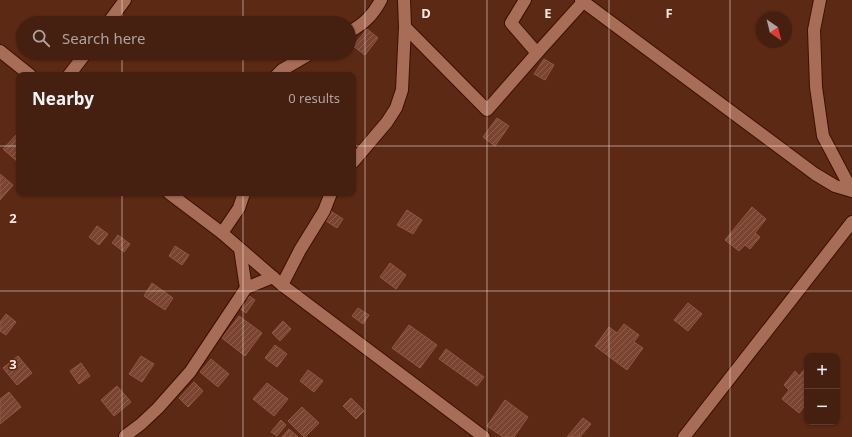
<!DOCTYPE html>
<meta charset="utf-8">
<style>
body{margin:0;font-family:"Noto Sans",sans-serif;background:#4f2c1e;color:#f1f3f6}
.controls{position:absolute;right:12px;bottom:12px;display:grid;overflow:hidden;border-radius:8px;box-shadow:0 1px 3px #0004}
.controls button{width:36px;height:36px;display:grid;place-items:center;padding:0;border:0;border-bottom:1px solid #5d3d30;background:#451f10;color:#f1f3f6;font:20px sans-serif}
.compass{position:absolute;left:756px;top:12px;width:36px;height:36px;border-radius:50%;background:#451f10;box-shadow:0 1px 3px #0004;rotate:145deg}
.list{margin:0;padding:0;list-style:none}
h2{display:flex;justify-content:space-between;align-items:center;height:52px;margin:0;padding:0 16px;font-size:17px}
h2 small{font-size:13px;font-weight:400;color:#b0a29f}
.icon{flex:none;width:22px;height:22px;fill:none;stroke:currentColor;stroke-width:2;stroke-linecap:round;stroke-linejoin:round}
.map{position:relative;flex:none;width:852px;height:437px;overflow:hidden}
.search{position:absolute;background:#451f10;box-shadow:0 1px 3px #0004;left:16px;top:16px;width:340px;height:44px;display:flex;align-items:center;gap:10px;box-sizing:border-box;padding:0 14px;border-radius:22px;color:#b0a29f;font-size:15px}
.panel{position:absolute;background:#451f10;box-shadow:0 1px 3px #0004;left:16px;top:72px;width:340px;height:124px;border-radius:8px}
.map>svg:first-child{display:block}
</style>
<div class="map">
<svg width="852" height="437" viewBox="0 0 852 437">
<defs>
<pattern id="building-hatch" width="6" height="6" patternUnits="userSpaceOnUse"><rect width="6" height="6" fill="#7a4430"/><path d="M-1 1l2-2M0 6l6-6M5 7l2-2" fill="none" stroke="#8e5f4e"/></pattern>
</defs>
<rect width="100%" height="100%" fill="#5c2915"/>
<!-- building -->
<g fill="url(#building-hatch)" stroke="#905844">
<polygon points="367,29 378,38 365,55 353,46"/>
<polygon points="544,59 554,65 545,80 534,74"/>
<polygon points="497,118 509,126 495,146 483,137"/>
<polygon points="18,133 19,134 19,163 3,149"/>
<polygon points="0,174 13,185 0,200"/>
<polygon points="752,207 766,219 755,233 760,237 750,249 745,245 739,251 725,240"/>
<polygon points="329,210 343,219 337,228 323,219"/>
<polygon points="407,210 422,220 413,234 397,225"/>
<polygon points="97,226 108,234 99,245 89,237"/>
<polygon points="118,235 130,244 124,252 112,243"/>
<polygon points="175,246 189,255 182,265 169,256"/>
<polygon points="390,263 406,275 396,289 380,277"/>
<polygon points="152,283 173,298 165,310 144,296"/>
<polygon points="248,295 255,300 246,313 239,308"/>
<polygon points="688,303 702,314 688,331 674,320"/>
<polygon points="358,308 369,315 363,324 352,316"/>
<polygon points="6,314 16,322 6,335 0,331 0,322"/>
<polygon points="239,316 262,333 245,356 222,338"/>
<polygon points="283,321 291,329 280,341 272,333"/>
<polygon points="624,324 639,335 634,342 643,348 627,370 595,346 609,327 617,333"/>
<polygon points="409,325 437,345 420,368 392,348"/>
<polygon points="275,345 287,354 277,367 265,358"/>
<polygon points="446,349 484,377 477,386 439,359"/>
<polygon points="18,356 32,373 17,385 3,368"/>
<polygon points="141,356 154,364 142,382 129,374"/>
<polygon points="211,359 229,374 218,387 200,372"/>
<polygon points="81,363 90,376 79,384 70,371"/>
<polygon points="807,366 807,403 799,413 782,399 789,390 784,385 795,371 799,376"/>
<polygon points="308,370 323,381 314,392 300,381"/>
<polygon points="194,382 203,391 188,407 179,398"/>
<polygon points="267,383 288,399 274,416 253,399"/>
<polygon points="117,386 131,402 114,416 101,400"/>
<polygon points="9,392 21,407 0,424 0,399"/>
<polygon points="351,398 364,411 356,419 343,406"/>
<polygon points="505,400 528,417 514,437 503,437 487,426"/>
<polygon points="302,407 319,423 305,437 304,437 288,421"/>
<polygon points="583,418 591,424 580,437 567,437"/>
<polygon points="281,420 286,425 277,436 271,432"/>
<polygon points="289,429 298,437 282,437"/>
</g>
<g fill="none" stroke-linecap="round" stroke-linejoin="round">
<!-- minor casing -->
<g stroke="#3e0e00" stroke-width="14">
<g id="minor">
<polyline points="525,0 511,23 537,53 583,2"/>
<polyline points="581,0 815,174 835,186 852,191"/>
<polyline points="820,0 814,30 816,87 823,136 852,191"/>
<polyline points="108,23 125,0"/>
<polyline points="405,27 487,110 537,53"/>
<path d="M349,32C364,24 373,15 381,0"/>
<polyline points="0,51 30,75"/>
<polyline points="69,75 86,53"/>
<polyline points="277,75 282,70 311,53"/>
<polyline points="353,162 387,122 396,108 402,90 405,27 404,0"/>
<polyline points="169,193 222,233 282,285 484,437"/>
<polyline points="222,233 239,208 244,193"/>
<polyline points="240,249 246,288"/>
<polyline points="282,285 300,250 324,211 331,193"/>
<polyline points="125,436 141,424 158,408 190,372 246,288 273,277"/>
<polyline points="684,437 852,222"/>
</g>
</g>
<!-- minor -->
<use href="#minor" stroke="#a76d57" stroke-width="12"/>
</g>
<!-- grid -->
<path fill="none" stroke="#feeae2" stroke-width="1" stroke-opacity="0.55" d="M122,0V23M243,0V23M365,0V437M487,0V437M609,0V437M730,0V437M122,53V75M243,53V75M0,146H19M353,146H852M122,193V437M243,193V437M0,291H852"/>
<g font-size="13" text-anchor="middle" font-weight="bold" fill="#feeae2" stroke="#5c2915" stroke-width="3.5" stroke-linejoin="round" paint-order="stroke">
<text x="426" y="18">D</text>
<text x="548" y="18">E</text>
<text x="669" y="18">F</text>
<text x="13" y="223">2</text>
<text x="13" y="369">3</text>
</g>
</svg>
<div class="controls">
<button>+</button>
<button>−</button>
</div>
<svg class="compass" viewBox="-18 -18 36 36"><path d="M0-13l5 13h-10z" fill="#e53935"/><path d="M0 13l5-13h-10z" fill="#b0a29f"/></svg>
<div class="search"><svg class="icon" aria-label="search" viewBox="0 0 24 24"><circle cx="10" cy="10" r="6"/><path d="M15 15l6 6"/></svg>Search here</div>
<section class="panel">
<h2>Nearby<small>0 results</small></h2>
<ul class="list">
</ul>
</section>
</div>
